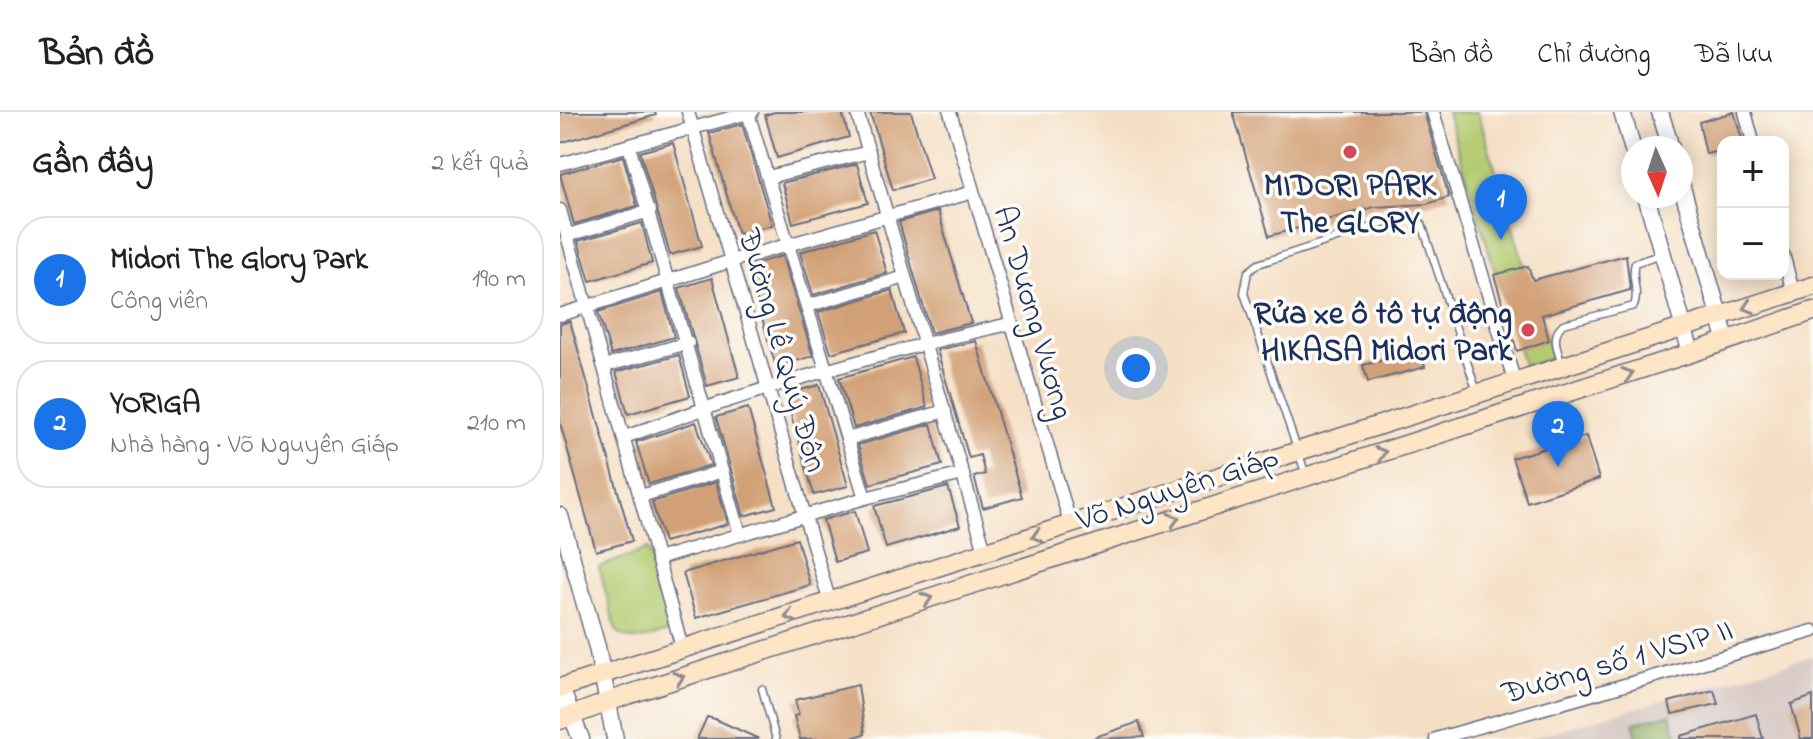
<!DOCTYPE html>
<html lang="vi">
<meta charset="utf-8">
<style>
body{margin:0;font-family:"Indie Flower",sans-serif;background:#f6f6f6;color:#222}
.controls{position:absolute;right:24px;top:24px;display:grid;overflow:hidden;border-radius:16px;box-shadow:0 4px 20px #0003}
.controls button{width:72px;height:72px;display:grid;place-items:center;padding:0;border:0;border-bottom:2px solid #e0e0e0;background:#fff;color:#222;font:40px sans-serif}
.compass{position:absolute;left:1061px;top:24px;width:72px;height:72px;border-radius:50%;background:#fff;box-shadow:0 4px 20px #0003;rotate:177deg}
.you{position:absolute;left:576px;top:256px;width:28px;height:28px;margin:-20px;border:6px solid #fff;border-radius:50%;background:#1a73e8;box-shadow:0 0 0 12px #1a73e833}
.badge{display:grid;place-items:center;width:52px;height:52px;border-radius:50%;background:#1a73e8;color:#fff;font-size:26px;font-weight:700}
.pin{position:absolute;translate:-50% -66px;filter:drop-shadow(0 2px 4px #0008)}
.pin::after{content:'';position:absolute;top:42px;width:28px;height:24px;background:inherit;clip-path:polygon(0 0,100% 0,50% 100%)}
.list{margin:0;padding:0;list-style:none}
h2{display:flex;justify-content:space-between;align-items:center;height:104px;margin:0;padding:0 32px;font-size:34px}
h2 small{font-size:26px;font-weight:400;color:#767676}
.list li{display:grid;grid-template-columns:52px 1fr auto;gap:24px;align-items:center;box-sizing:border-box;height:128px;margin:0 16px 16px;padding:0 16px;border:2px solid #e0e0e0;border-radius:32px}
.list b{display:block;font-size:30px;white-space:nowrap}
.list p{margin:0;font-size:26px;white-space:nowrap;color:#767676}
.list em{font-size:26px;font-style:normal;color:#767676}
.map{position:relative;flex:none;width:1253px;height:627px;overflow:hidden}
header{display:flex;align-items:center;gap:48px;box-sizing:border-box;height:112px;padding:0 40px;background:#fff;border-bottom:2px solid #e0e0e0}
header strong{font-size:38px}
nav{display:flex;gap:44px;margin-inline-start:auto;font-size:28px}
main{display:flex}
aside{flex:1;background:#fff}
.map>svg:first-child{display:block}
</style>
<header>
<strong>Bản đồ</strong>
<nav><a>Bản đồ</a><a>Chỉ đường</a><a>Đã lưu</a></nav>
</header>
<main>
<aside>
<h2>Gần đây<small>2 kết quả</small></h2>
<ul class="list">
<li><span class="badge">1</span><div><b>Midori The Glory Park</b><p>Công viên</p></div><em>190 m</em></li>
<li><span class="badge">2</span><div><b>YORIGA</b><p>Nhà hàng · Võ Nguyên Giáp</p></div><em>210 m</em></li>
</ul>
</aside>
<div class="map">
<svg width="1253" height="627" viewBox="0 0 1253 627">
<rect width="100%" height="100%" fill="#fdfcf7"/>
<filter id="ink" filterUnits="userSpaceOnUse"><feTurbulence type="fractalNoise" baseFrequency=".0125" numOctaves="2"/><feDisplacementMap in="SourceGraphic" scale="16" xChannelSelector="R" yChannelSelector="G"/><feConvolveMatrix kernelMatrix="1 2 1 2 8 2 1 2 1" color-interpolation-filters="sRGB"/></filter>
<filter id="wash" filterUnits="userSpaceOnUse"><feTurbulence type="fractalNoise" baseFrequency=".006" numOctaves="4" result="noise"/><feDisplacementMap in="SourceGraphic" scale="32" xChannelSelector="R" yChannelSelector="G"/><feGaussianBlur stdDeviation="1.8" result="paint"/><feColorMatrix in="noise" values="0 0 0 0 0 0 0 0 0 0 0 0 0 0 0 0 0 1.4 0 .05"/><feComposite in="paint" operator="in"/></filter>
<g filter="url(#wash)">
<rect width="100%" height="100%" fill="#f5dfc4"/>
<!-- industrial -->
<polygon fill="#d1c0bc" points="1253,544 1253,627 969,627"/>
<!-- green -->
<g fill="#b3cb70" stroke="#677d67" stroke-width="2">
<polygon points="887,0 918,0 992,246 964,255"/>
<path d="M88,437L114,518C95,523 71,536 56,518L39,455Z"/>
</g>
<!-- forest -->
<polygon fill="#8eaf62" stroke="#546f60" stroke-width="2" points="1110,602 1118,627 1078,627 1073,611"/>
<g id="blocks">
<!-- building -->
<g fill="#d2a077">
<polygon points="0,0 95,0 96,3 0,31"/>
<polygon points="215,0 282,0 289,25 217,46 205,3"/>
<polygon points="310,0 351,0 371,67 333,78"/>
<polygon points="673,0 864,0 889,85 867,92 814,95 709,124"/>
<polygon points="1174,0 1183,30 1163,30 1163,38 1146,42 1139,10"/>
<polygon points="182,12 212,113 178,122 149,21"/>
<polygon points="113,31 142,134 110,143 80,40"/>
<polygon points="63,44 77,94 14,112 0,62"/>
<polygon points="297,52 308,91 233,111 222,71"/>
<polygon points="378,99 411,211 371,221 339,110"/>
<polygon points="82,111 92,151 30,169 18,129"/>
<polygon points="314,118 327,161 253,183 240,140"/>
<polygon points="1066,143 1070,178 982,203 989,228 957,239 934,163 968,154 973,168"/>
<polygon points="222,144 253,244 216,255 187,154"/>
<polygon points="152,166 179,265 147,274 119,176"/>
<polygon points="332,178 344,221 271,241 258,200"/>
<polygon points="102,180 114,225 51,243 38,200"/>
<polygon points="10,209 72,429 36,439 0,311 0,212"/>
<polygon points="416,229 462,385 423,396 414,365 425,362 420,343 409,346 377,238"/>
<polygon points="860,239 865,255 808,270 803,253"/>
<polygon points="119,243 130,284 68,302 56,260"/>
<polygon points="353,245 367,295 294,316 279,266"/>
<polygon points="259,273 288,374 254,383 225,282"/>
<polygon points="188,296 216,395 184,404 156,305"/>
<polygon points="136,310 151,353 89,372 76,330"/>
<polygon points="371,312 382,353 310,372 298,333"/>
<polygon points="1026,324 1039,367 967,390 952,346"/>
<polygon points="156,370 168,412 104,430 92,390"/>
<polygon points="388,375 400,414 326,436 314,394"/>
<polygon points="295,399 307,441 275,450 263,408"/>
<polygon points="237,427 250,473 136,506 123,461"/>
<polygon points="298,573 305,622 288,627 240,627 234,604 239,603 235,588"/>
<polygon points="1154,578 1158,592 1112,602 1109,590"/>
<polygon points="1253,584 1253,627 1241,627 1231,592"/>
<polygon points="1196,602 1203,627 1121,627 1121,624"/>
<polygon points="147,605 155,607 199,627 137,627"/>
<polygon points="579,610 584,625 536,627 535,625"/>
</g>
</g>
</g>
<g filter="url(#ink)">
<use href="#blocks" fill-opacity="0" stroke="#676d82" stroke-width="2"/>
<g fill="none" stroke-linecap="round" stroke-linejoin="round">
<!-- service casing -->
<g stroke="#676d82" stroke-width="9">
<g id="service">
<path d="M1002,254C998,238 990,224 1003,212L1074,194C1080,179 1070,166 1075,151L1102,142"/>
<polyline points="746,363 684,181 688,160 698,152 835,107 856,106 862,112 917,280"/>
<polyline points="202,577 216,627"/>
</g>
</g>
<!-- minor casing -->
<g stroke="#676d82" stroke-width="15">
<g id="minor">
<polyline points="128,0 270,491"/>
<polyline points="297,0 425,439"/>
<polyline points="390,0 511,414"/>
<polyline points="873,0 955,271"/>
<polyline points="1185,0 1193,30"/>
<polyline points="188,1 305,386"/>
<polyline points="69,34 180,422"/>
<polyline points="0,52 192,0"/>
<polyline points="208,65 309,40"/>
<polyline points="0,98 123,539"/>
<polyline points="8,123 90,99"/>
<polyline points="1223,142 1233,180"/>
<polyline points="247,194 345,165"/>
<polyline points="0,203 171,149 413,80"/>
<polyline points="45,254 128,231"/>
<path d="M65,325C190,278 319,241 449,212"/>
<polyline points="287,327 385,299"/>
<polyline points="81,384 162,359"/>
<polyline points="97,447 305,386 403,362"/>
<polyline points="876,627 1253,519"/>
</g>
</g>
<!-- tertiary casing -->
<g stroke="#676d82" stroke-width="19">
<g id="tertiary">
<polyline points="1062,0 1073,38"/>
<polyline points="1100,0 1111,36"/>
<polyline points="1121,72 1166,227"/>
<polyline points="1086,84 1131,241"/>
<polyline points="0,404 37,535 55,627"/>
<polyline points="0,574 21,627"/>
</g>
</g>
<!-- secondary casing -->
<g stroke="#676d82" stroke-width="21">
<g id="secondary">
<polyline points="0,576 1253,174"/>
<polyline points="0,608 67,583 1131,241 1253,199"/>
</g>
</g>
<!-- service -->
<use href="#service" stroke="#fff" stroke-width="6"/>
<!-- minor -->
<use href="#minor" stroke="#fff" stroke-width="12"/>
<!-- tertiary -->
<use href="#tertiary" stroke="#fff" stroke-width="16"/>
<!-- secondary -->
<use href="#secondary" stroke="#fde5c5" stroke-width="18"/>
</g>
<!-- one-way arrows -->
<defs><path id="oneway-chevron" d="M-2-3.5L2.5 0L-2 3.5" fill="none" stroke-width="1.6" stroke-linecap="round" stroke-linejoin="round" transform="scale(2)"/></defs>
<g stroke="#8c8a92">
<use href="#oneway-chevron" transform="translate(1188 195) rotate(162)"/>
<use href="#oneway-chevron" transform="translate(1068 262) rotate(-18)"/>
<use href="#oneway-chevron" transform="translate(821 341) rotate(-18)"/>
<use href="#oneway-chevron" transform="translate(614 407) rotate(-18)"/>
<use href="#oneway-chevron" transform="translate(477 424) rotate(164)"/>
<use href="#oneway-chevron" transform="translate(367 487) rotate(-18)"/>
<use href="#oneway-chevron" transform="translate(230 504) rotate(162)"/>
<use href="#oneway-chevron" transform="translate(119 566) rotate(-18)"/>
</g>
</g>
<!-- markers -->
<g fill="#d1495b" stroke="#fdfcf7" stroke-width="3">
<circle cx="790" cy="40" r="8"/>
<circle cx="968" cy="218" r="8"/>
</g>
<g text-anchor="middle" stroke-width="7" stroke-linejoin="round" paint-order="stroke">
<!-- poi labels -->
<g font-size="32" font-weight="bold" fill="#1b2f5e" stroke="#fdfcf7">
<text x="790" y="83">MIDORI PARK<tspan x="790" dy="37">The GLORY</tspan></text>
<text x="952" y="211" text-anchor="end">Rửa xe ô tô tự động<tspan x="952" dy="37">HIKASA Midori Park</tspan></text>
</g>
<!-- street labels -->
<g font-size="32" fill="#1b2f5e" stroke="#fdfcf7">
<text transform="translate(475 200) rotate(74)" y="11">An Dương Vương</text>
<text transform="translate(224 238) rotate(74)" y="11">Đường Lê Quý Đôn</text>
<text transform="translate(617 375) rotate(-18)" y="11">Võ Nguyên Giáp</text>
<text transform="translate(1057 548) rotate(-16)" y="11">Đường số 1 VSIP II</text>
</g>
</g>
</svg>
<div class="controls">
<button>+</button>
<button>−</button>
</div>
<svg class="compass" viewBox="-18 -18 36 36"><path d="M0-13l5 13h-10z" fill="#e53935"/><path d="M0 13l5-13h-10z" fill="#767676"/></svg>
<div class="you"></div>
<div class="pin badge" style="left:941px;top:128px">1</div>
<div class="pin badge" style="left:998px;top:355px">2</div>
</div>
</main>
